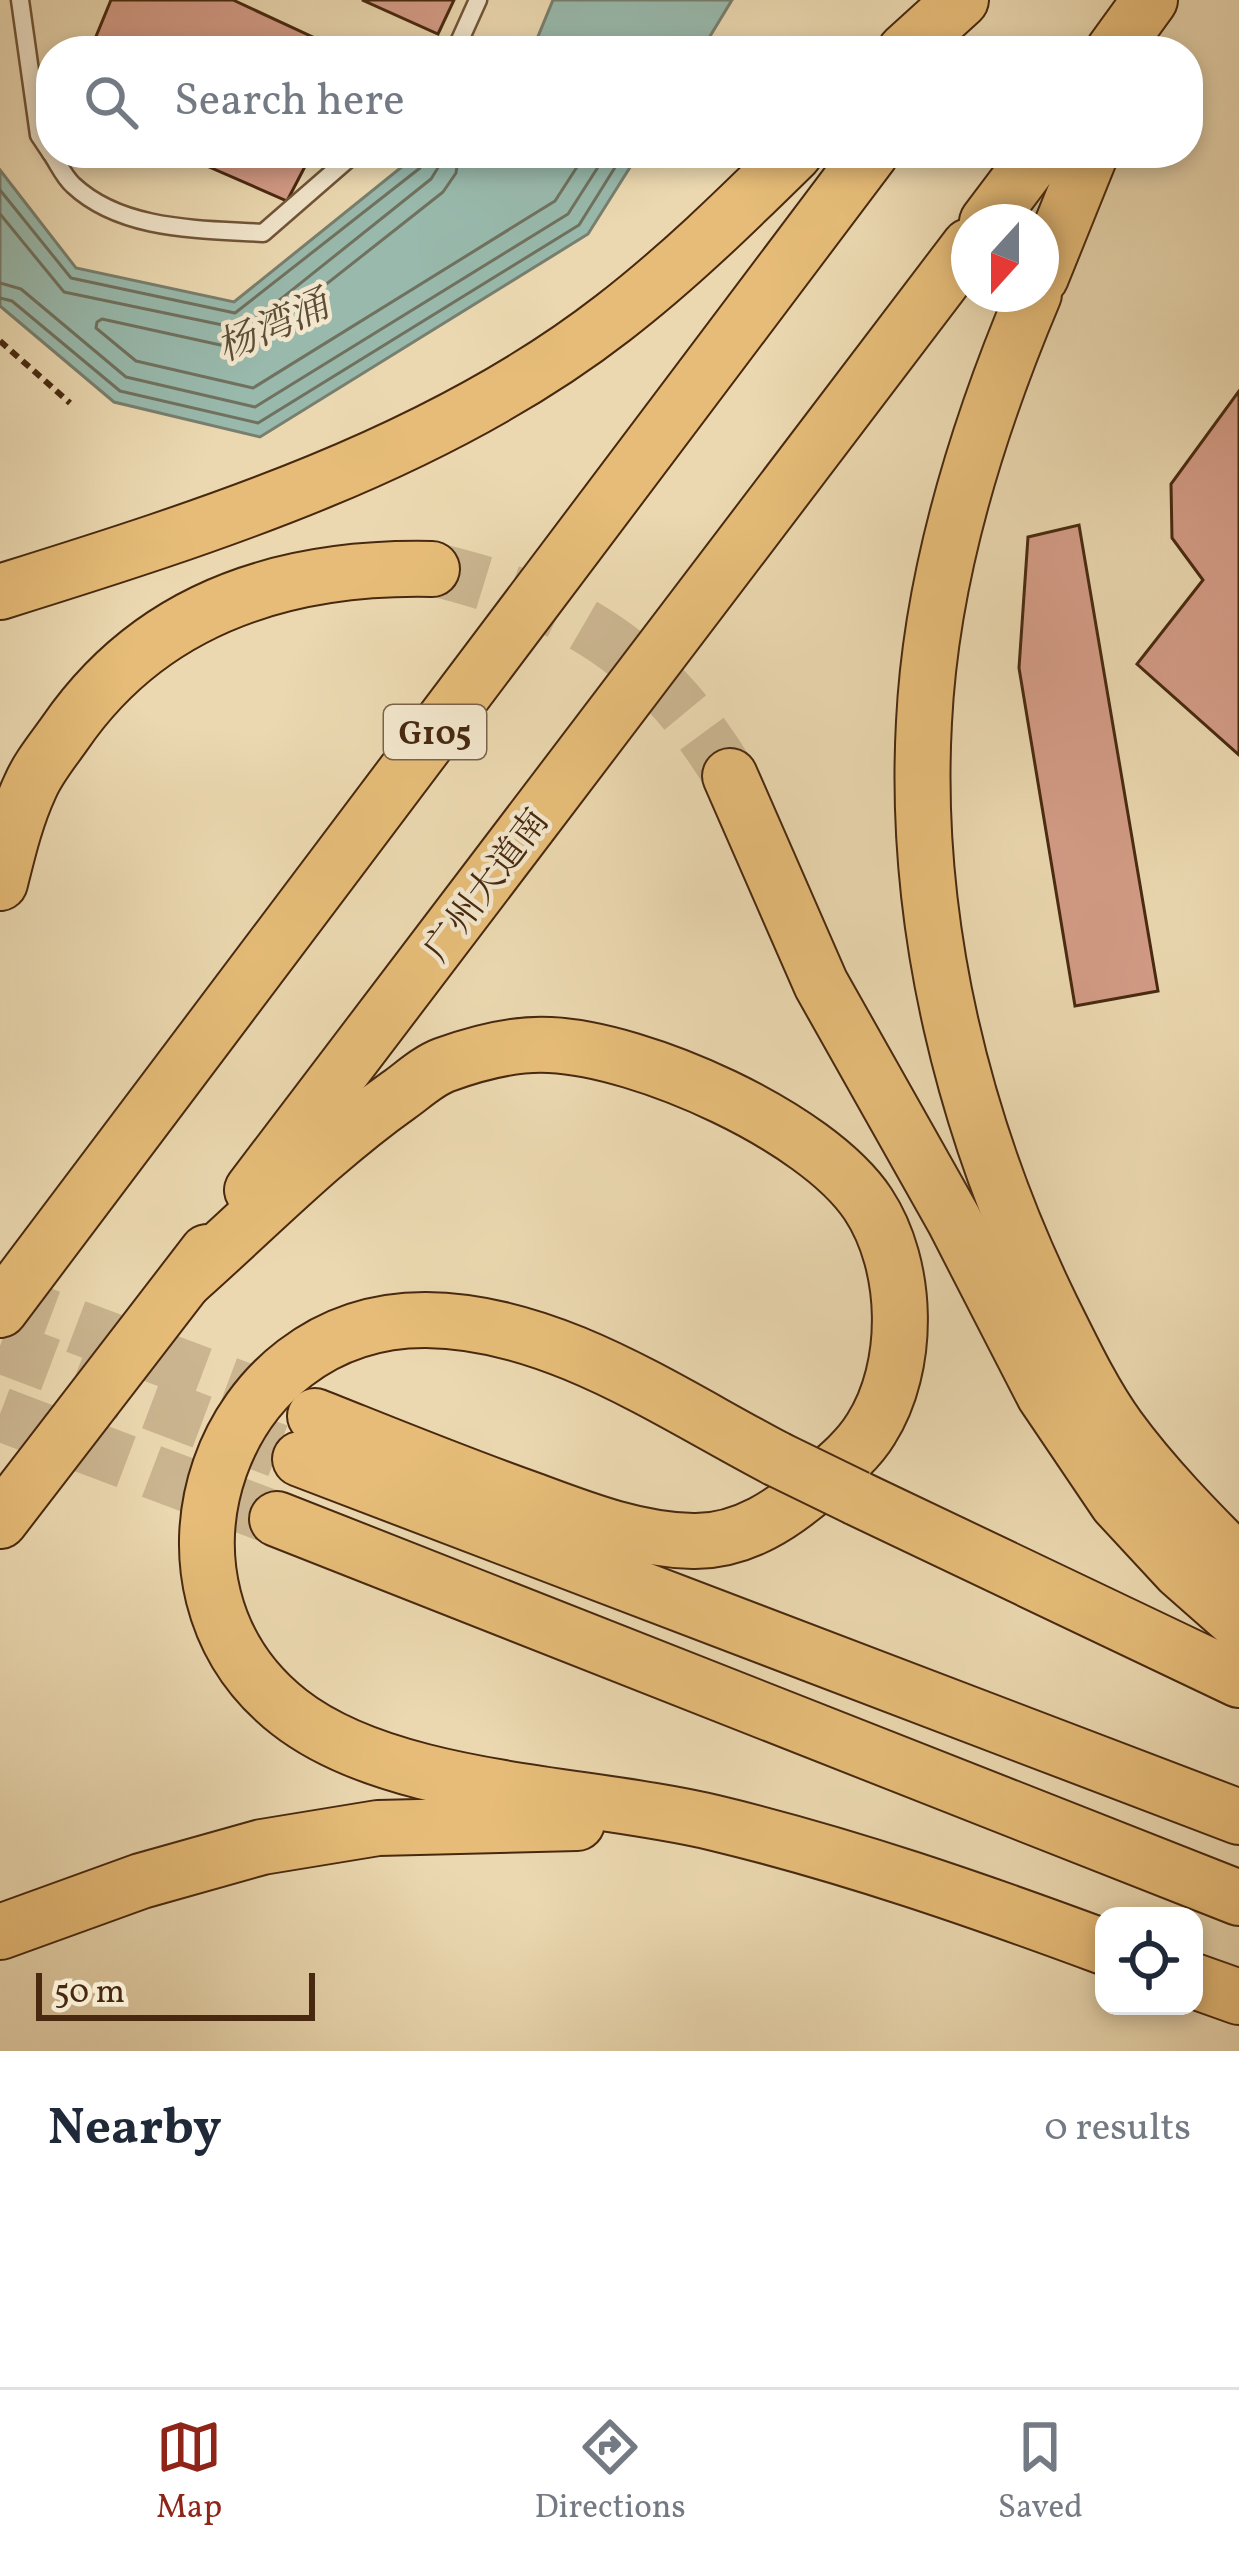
<!DOCTYPE html>
<meta charset="utf-8">
<style>
body{margin:0;font-family:Vollkorn,"Noto Serif SC",serif;background:#f6f6f7;color:#1f2937}
.controls{position:absolute;right:36px;bottom:36px;display:grid;overflow:hidden;border-radius:24px;box-shadow:0 6px 18px #0003}
.controls button{width:108px;height:108px;display:grid;place-items:center;padding:0;border:0;border-bottom:3px solid #e0e1e3;background:#fff;color:#1f2937;font:60px sans-serif}
.compass{position:absolute;left:951px;top:204px;width:108px;height:108px;border-radius:50%;background:#fff;box-shadow:0 6px 18px #0003;rotate:201deg}
.scale{position:absolute;left:36px;bottom:30px;width:279px;box-sizing:border-box;padding-left:12px;border:6px solid #482910;border-top:0;font-size:33px;line-height:42px;white-space:nowrap;color:#482910;-webkit-text-stroke:9px #f2e6cc;paint-order:stroke}
.list{margin:0;padding:0;list-style:none}
h2{display:flex;justify-content:space-between;align-items:center;height:156px;margin:0;padding:0 48px;font-size:51px}
h2 small{font-size:39px;font-weight:400;color:#747a83}
.icon{flex:none;width:66px;height:66px;fill:none;stroke:currentColor;stroke-width:2;stroke-linecap:round;stroke-linejoin:round}
.map{position:relative;flex:none;width:1239px;height:2051px;overflow:hidden}
.search{position:absolute;background:#fff;box-shadow:0 6px 18px #0003;left:36px;right:36px;top:36px;height:132px;display:flex;align-items:center;gap:30px;box-sizing:border-box;padding:0 42px;border-radius:48px;color:#747a83;font-size:45px}
.sheet{height:336px;background:#fff}
nav{display:flex;justify-content:space-around;align-items:center;box-sizing:border-box;height:168px;border-top:3px solid #e0e1e3;background:#fff;font-size:33px;color:#747a83}
nav a{display:grid;justify-items:center;gap:6px}
nav .on{color:#8f2418}
.map>svg:first-child{display:block}
</style>
<div class="map">
<svg width="1239" height="2051" viewBox="0 0 1239 2051">
<rect width="100%" height="100%" fill="#ebd8b0"/>
<filter id="stains"><feTurbulence type="fractalNoise" baseFrequency=".00167" numOctaves="4"/><feColorMatrix values="0 0 0 0 .2 0 0 0 0 .09 0 0 0 0 .02 0 0 0 .5 -.17"/></filter>
<radialGradient id="worn" r=".72"><stop offset=".6" stop-color="#630" stop-opacity="0"/><stop offset="1" stop-color="#630" stop-opacity=".3"/></radialGradient>
<!-- water -->
<g fill="#98b9ac" stroke="#787f6e" stroke-width="3">
<polygon points="553,0 732,0 701,51 532,51"/>
<polygon points="419,153 639,153 588,234 260,437 114,402 0,306 0,170 76,268 234,302"/>
</g>
<g fill="none" stroke-linecap="round" stroke-linejoin="round">
<!-- shore -->
<g stroke="#70715e" stroke-width="3">
<polyline points="459,153 456,173 443,192 253,342 225,346 102,319 97,322 96,328 136,361 253,388 555,201 586,153"/>
<polyline points="0,190 71,278 235,313 420,168 425,153"/>
<polyline points="0,214 64,292 237,328 252,322 431,179 439,166 441,153"/>
<polyline points="0,283 21,289 126,377 255,407 568,214 607,153"/>
<polyline points="0,298 12,301 120,391 258,423 579,225 624,153"/>
</g>
</g>
<!-- building -->
<g fill="#d49c87" stroke="#482910" stroke-width="3">
<polygon points="111,0 233,0 343,51 90,51"/>
<polygon points="362,0 454,0 438,34"/>
<polygon points="177,153 312,153 287,201"/>
<polygon points="1239,391 1239,755 1137,664 1203,580 1172,538 1171,484"/>
<polygon points="1079,525 1158,991 1075,1006 1019,668 1028,537"/>
</g>
<g fill="none" stroke-linecap="round" stroke-linejoin="round">
<!-- trunk-tunnel -->
<g stroke="#cab590" stroke-width="54" stroke-dasharray="54 27" stroke-linecap="butt">
<path d="M432,569C571,602 655,653 730,776"/>
<polyline points="0,1298 301,1411"/>
<polyline points="0,1346 300,1459"/>
<polyline points="0,1414 277,1519"/>
</g>
<!-- service casing -->
<g stroke="#715538" stroke-width="21">
<g id="service">
<polyline points="20,0 39,135 51,153"/>
<polyline points="455,51 478,0"/>
<path d="M51,153C58,163 64,177 73,185C122,231 200,229 263,233L355,153"/>
</g>
</g>
<!-- trunk casing -->
<g stroke="#482910" stroke-width="58">
<g id="trunk">
<polyline points="905,51 961,0"/>
<polyline points="1113,51 1150,0"/>
<polyline points="987,222 1039,153"/>
<polyline points="1041,277 1091,153"/>
<path d="M1034,294C977,429 931,576 924,722C913,924 964,1129 1052,1309C1072,1349 1092,1392 1118,1428C1153,1476 1197,1521 1239,1563"/>
<path d="M0,592C208,527 438,454 613,318C678,268 737,210 795,153"/>
<polyline points="730,776 821,984 954,1220 1044,1395 1117,1503 1180,1571 1239,1623"/>
<path d="M0,883C8,851 16,817 30,787C38,768 53,750 65,733C151,608 284,566 432,569"/>
<polyline points="252,1190 969,246"/>
<path d="M186,1280C256,1218 323,1149 399,1095C413,1085 428,1071 444,1065C477,1053 515,1043 550,1045C642,1049 816,1126 868,1204C909,1266 911,1366 871,1429C859,1449 839,1466 821,1481C785,1513 743,1542 693,1541C638,1540 586,1520 535,1501C461,1475 388,1445 315,1416"/>
<polyline points="0,1310 871,153"/>
<polyline points="300,1459 1239,1817"/>
<path d="M777,1459C668,1402 553,1321 426,1320C220,1319 128,1585 289,1712C392,1793 588,1792 715,1823C848,1855 977,1900 1104,1947"/>
<polyline points="857,1498 1239,1680"/>
<polyline points="277,1519 1239,1898"/>
<polyline points="0,1521 207,1252"/>
<polyline points="0,1932 141,1881 262,1847 378,1828 577,1823"/>
<polyline points="1194,1981 1239,1997"/>
</g>
</g>
<!-- path -->
<polyline stroke="#482910" stroke-width="6" stroke-dasharray="9 6" stroke-linecap="butt" points="0,341 70,403"/>
<!-- service -->
<use href="#service" stroke="#f2e6cc" stroke-width="16"/>
<!-- trunk -->
<use href="#trunk" stroke="#e6bc78" stroke-width="54"/>
<!-- trunk-bridge casing -->
<g stroke="#482910" stroke-width="58" stroke-linecap="butt">
<polyline id="trunk-bridge" points="777,1459 857,1498"/>
</g>
<!-- trunk-bridge -->
<use href="#trunk-bridge" stroke="#e6bc78" stroke-width="54"/>
</g>
<g text-anchor="middle" stroke-width="9" stroke-linejoin="round" paint-order="stroke">
<!-- shield labels -->
<rect fill="#f2e6cc" stroke="#7b6248" stroke-width="3" x="384" y="705" width="102" height="54" rx="9"/>
<g font-size="33" font-weight="bold" fill="#482910">
<text x="435" y="744">G105</text>
</g>
<!-- street labels -->
<g font-size="36" fill="#482910" stroke="#f2e6cc">
<text transform="translate(485 884) rotate(-53)" y="13">广州大道南</text>
</g>
<!-- water labels -->
<g font-size="39" font-style="italic" fill="#5c4d37" stroke="#f2e6cc">
<text transform="translate(272 325) rotate(-24)" y="14">杨湾涌</text>
</g>
</g>
<rect width="100%" height="100%" filter="url(#stains)"/>
<rect width="100%" height="100%" fill="url(#worn)"/>
</svg>
<div class="controls">
<button><svg class="icon" aria-label="locate" viewBox="0 0 24 24"><circle cx="12" cy="12" r="6"/><path d="M12 2v4M12 18v4M2 12h4M18 12h4"/></svg></button>
</div>
<svg class="compass" viewBox="-18 -18 36 36"><path d="M0-13l5 13h-10z" fill="#e53935"/><path d="M0 13l5-13h-10z" fill="#747a83"/></svg>
<div class="scale">50 m</div>
<div class="search"><svg class="icon" aria-label="search" viewBox="0 0 24 24"><circle cx="10" cy="10" r="6"/><path d="M15 15l6 6"/></svg>Search here</div>
</div>
<section class="sheet">
<h2>Nearby<small>0 results</small></h2>
<ul class="list">
</ul>
</section>
<nav>
<a class="on"><svg class="icon" aria-label="map" viewBox="0 0 24 24"><path d="M3 6l6-2 6 2 6-2v14l-6 2-6-2-6 2zM9 4v14M15 6v14"/></svg>Map</a>
<a><svg class="icon" aria-label="directions" viewBox="0 0 24 24"><path d="M12 3l9 9-9 9-9-9zM9 14v-3h6M13 9l2 2-2 2"/></svg>Directions</a>
<a><svg class="icon" aria-label="saved" viewBox="0 0 24 24"><path d="M7 4h10v16l-5-4-5 4z"/></svg>Saved</a>
</nav>
